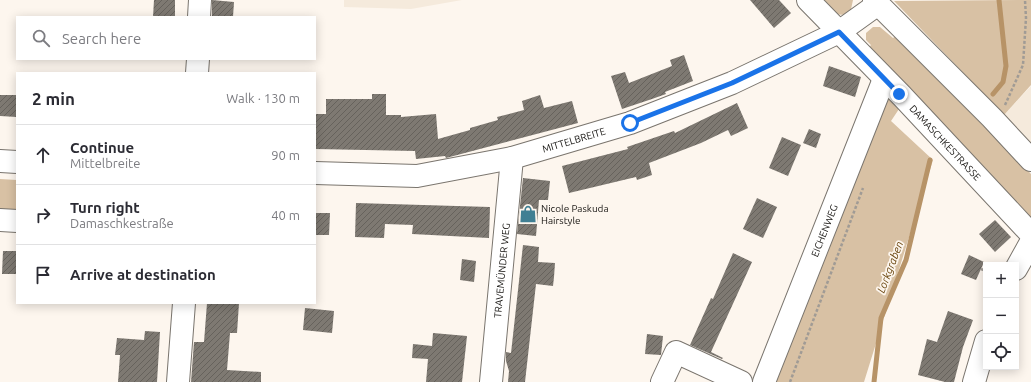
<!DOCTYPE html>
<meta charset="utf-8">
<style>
body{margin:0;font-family:Ubuntu,sans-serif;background:#f7f7f7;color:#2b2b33}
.controls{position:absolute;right:12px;bottom:12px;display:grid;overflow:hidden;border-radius:0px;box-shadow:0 2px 10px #0003}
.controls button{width:36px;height:36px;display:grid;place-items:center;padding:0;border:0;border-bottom:1px solid #e1e1e2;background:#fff;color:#2b2b33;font:20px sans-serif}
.stop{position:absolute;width:12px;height:12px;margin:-9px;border:3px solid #1a73e8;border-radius:50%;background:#fff}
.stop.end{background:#1a73e8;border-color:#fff;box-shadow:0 1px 4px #0008}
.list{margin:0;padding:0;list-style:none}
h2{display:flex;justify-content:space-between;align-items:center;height:52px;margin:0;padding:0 16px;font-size:17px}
h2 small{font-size:13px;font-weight:400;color:#7c7c81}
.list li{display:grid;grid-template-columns:26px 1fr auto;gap:12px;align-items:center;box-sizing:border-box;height:60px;padding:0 16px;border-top:1px solid #e1e1e2}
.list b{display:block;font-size:15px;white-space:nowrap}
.list p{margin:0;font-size:13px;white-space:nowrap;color:#7c7c81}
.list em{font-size:13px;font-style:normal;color:#7c7c81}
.icon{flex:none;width:22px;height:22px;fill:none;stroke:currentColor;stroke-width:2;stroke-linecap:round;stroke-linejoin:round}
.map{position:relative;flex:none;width:1031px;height:382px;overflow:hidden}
.search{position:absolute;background:#fff;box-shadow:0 2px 10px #0003;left:16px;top:16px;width:300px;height:44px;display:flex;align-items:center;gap:10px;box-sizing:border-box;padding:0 14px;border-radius:0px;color:#7c7c81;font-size:15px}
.panel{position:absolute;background:#fff;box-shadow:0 2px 10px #0003;left:16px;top:72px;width:300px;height:232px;border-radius:0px}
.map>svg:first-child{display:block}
</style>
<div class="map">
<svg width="1031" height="382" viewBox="0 0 1031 382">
<defs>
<pattern id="building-hatch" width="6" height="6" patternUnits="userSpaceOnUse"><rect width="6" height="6" fill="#7e7972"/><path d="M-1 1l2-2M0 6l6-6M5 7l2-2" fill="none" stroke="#66625c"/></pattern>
</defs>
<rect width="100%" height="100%" fill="#fdf6ee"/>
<!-- built -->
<g fill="#f5eadc">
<polygon points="344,0 462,0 411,9 344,7"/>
<polygon points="1031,86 1031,143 1004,115"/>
</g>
<!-- grass -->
<g fill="#d8c1a4">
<path d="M818,0H853L850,14C834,17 829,11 818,0Z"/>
<polygon points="1031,0 1031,85 1004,115 894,1"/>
<polygon points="873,27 880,27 893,38 897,35 1031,174 1031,220 867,50 871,45 866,40 866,33"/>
<polygon points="885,90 901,106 891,121 933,160 864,382 771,382"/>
<polygon points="0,179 17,180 17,216 0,215"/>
</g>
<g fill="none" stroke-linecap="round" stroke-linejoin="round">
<!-- stream -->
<g stroke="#b79367" stroke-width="5">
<polyline points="993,94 1003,82 1006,66 999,0"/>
<polyline points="874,382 881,318 906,260 930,160"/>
</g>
</g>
<!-- building -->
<g fill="url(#building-hatch)">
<polygon points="154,0 175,0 175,17 153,17"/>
<polygon points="212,0 234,2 233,17 212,17"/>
<polygon points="750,0 779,0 791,13 774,28"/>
<polygon points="684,55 693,81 665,92 666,94 652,99 622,109 611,76 625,72 629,83 672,66 670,60"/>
<polygon points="829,66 861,77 855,97 823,86"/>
<polygon points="372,94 386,94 386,115 401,115 401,117 436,114 438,139 470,130 470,128 498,120 497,117 524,110 522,101 540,95 544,108 572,101 578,123 446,158 445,156 416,159 415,151 315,149 315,114 326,114 326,99 372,99"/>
<polygon points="0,95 17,95 17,117 0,116"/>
<polygon points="737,103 748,128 731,136 728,130 701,143 649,163 652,175 637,180 636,177 569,193 562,166 628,149 627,147 674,131 675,133"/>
<polygon points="809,129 821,134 816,148 803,143"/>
<polygon points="782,137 801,145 788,176 769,168"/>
<polygon points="523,178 550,181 548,200 539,200 536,236 517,234"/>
<polygon points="757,198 777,207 763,238 743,229"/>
<polygon points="356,203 490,207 489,238 412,234 413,225 385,224 384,238 355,237"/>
<polygon points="315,213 330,213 329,235 315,235"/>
<polygon points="995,220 1011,237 995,252 979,234"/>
<polygon points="523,245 539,247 538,262 555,263 554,277 553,286 536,284 525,382 508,382 509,371 506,361 506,352 511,353"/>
<polygon points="3,251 17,251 17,274 2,274"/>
<polygon points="733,253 752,262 711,352 723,358 722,359 690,345 711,298 713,299"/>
<polygon points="969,255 984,262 976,280 961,274"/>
<polygon points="462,259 476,261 474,282 460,280"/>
<polygon points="207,303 239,303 237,333 230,333 227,370 261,372 261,382 191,382 194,342 204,342"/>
<polygon points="305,308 334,311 332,333 303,330"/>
<polygon points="948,311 973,320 963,347 954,382 945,382 918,375 927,339 937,342"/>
<polygon points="145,331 160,332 157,382 118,382 120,355 115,355 117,338 144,340"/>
<polygon points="433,333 467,336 462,382 426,382 428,359 412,358 413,344 432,346"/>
<polygon points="647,334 663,336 661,355 645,354"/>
</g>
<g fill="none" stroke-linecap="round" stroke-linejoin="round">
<!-- minor casing -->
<g stroke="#7a756e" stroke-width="24">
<g id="minor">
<path id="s1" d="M808,0L902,96L1031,234"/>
<polyline points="874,0 992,118 1031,160"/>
<polyline points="199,17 200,0"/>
<polyline points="197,73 198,59"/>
<polyline points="0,161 17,162"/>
<path id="s2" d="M315,173L417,176L512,158L630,123L732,83L839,32L878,4"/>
<polyline points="0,220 17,221"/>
<polyline points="1016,269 1031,242"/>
<polyline points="178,382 184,303"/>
<path id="s3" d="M491,382L512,158"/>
<polyline points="662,382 676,352 741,382"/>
<path id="s4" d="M764,382L884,79"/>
<polyline points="974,382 986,341"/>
</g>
</g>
<!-- path -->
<g stroke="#a09b95" stroke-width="2.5" stroke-dasharray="3 2" stroke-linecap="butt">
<polyline points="1005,105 1023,65 1026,18 1025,0"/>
<polyline points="981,269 986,271"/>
<polyline points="790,382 863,188"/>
</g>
<!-- minor -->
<use href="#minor" stroke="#fff" stroke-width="22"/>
</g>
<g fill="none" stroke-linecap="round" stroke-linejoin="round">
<!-- route -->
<polyline stroke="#1a73e8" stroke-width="5" points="630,123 732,83 839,32 899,94"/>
</g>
<!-- icons -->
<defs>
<g id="shop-bare" transform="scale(1.38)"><path d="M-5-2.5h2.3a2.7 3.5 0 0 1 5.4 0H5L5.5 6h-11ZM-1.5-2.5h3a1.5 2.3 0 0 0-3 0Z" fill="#407f93" stroke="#fdf6ee" stroke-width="2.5" paint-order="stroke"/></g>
</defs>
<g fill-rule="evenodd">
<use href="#shop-bare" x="528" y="214"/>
</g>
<g text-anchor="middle" stroke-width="3.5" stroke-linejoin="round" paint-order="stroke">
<!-- street labels -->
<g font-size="10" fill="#151310" stroke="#fdf6ee">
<text dy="4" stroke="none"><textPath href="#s2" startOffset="263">MITTELBREITE</textPath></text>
<text dy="4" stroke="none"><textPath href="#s1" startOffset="198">DAMASCHKESTRASSE</textPath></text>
<text dy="4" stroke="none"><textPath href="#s4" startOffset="163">EICHENWEG</textPath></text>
<text dy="4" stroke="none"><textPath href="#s3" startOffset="112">TRAVEMÜNDER WEG</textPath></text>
</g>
<!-- poi labels -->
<g font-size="10" fill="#151310" stroke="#fdf6ee" text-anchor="start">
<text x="541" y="212">Nicole Paskuda<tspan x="541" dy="12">Hairstyle</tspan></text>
</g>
<!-- water labels -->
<g font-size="11" font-style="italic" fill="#6b4710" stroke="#fdf6ee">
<text transform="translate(890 267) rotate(-69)" y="4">Lorkgraben</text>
</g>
</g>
</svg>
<div class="controls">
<button>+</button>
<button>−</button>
<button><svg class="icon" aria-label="locate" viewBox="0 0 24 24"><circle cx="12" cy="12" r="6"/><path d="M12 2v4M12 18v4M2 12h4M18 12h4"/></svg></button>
</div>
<div class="stop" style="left:630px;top:123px"></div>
<div class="stop end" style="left:899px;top:94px"></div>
<div class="search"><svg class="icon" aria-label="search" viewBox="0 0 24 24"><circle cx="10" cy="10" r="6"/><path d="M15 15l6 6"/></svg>Search here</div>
<section class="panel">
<h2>2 min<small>Walk · 130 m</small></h2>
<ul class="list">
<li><svg class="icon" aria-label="ahead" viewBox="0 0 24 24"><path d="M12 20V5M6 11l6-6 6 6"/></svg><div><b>Continue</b><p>Mittelbreite</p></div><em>90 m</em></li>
<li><svg class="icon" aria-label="right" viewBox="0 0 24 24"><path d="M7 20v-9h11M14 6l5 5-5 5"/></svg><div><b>Turn right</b><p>Damaschkestraße</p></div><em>40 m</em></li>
<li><svg class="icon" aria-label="arrive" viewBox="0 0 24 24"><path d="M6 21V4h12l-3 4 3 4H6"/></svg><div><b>Arrive at destination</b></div></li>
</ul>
</section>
</div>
